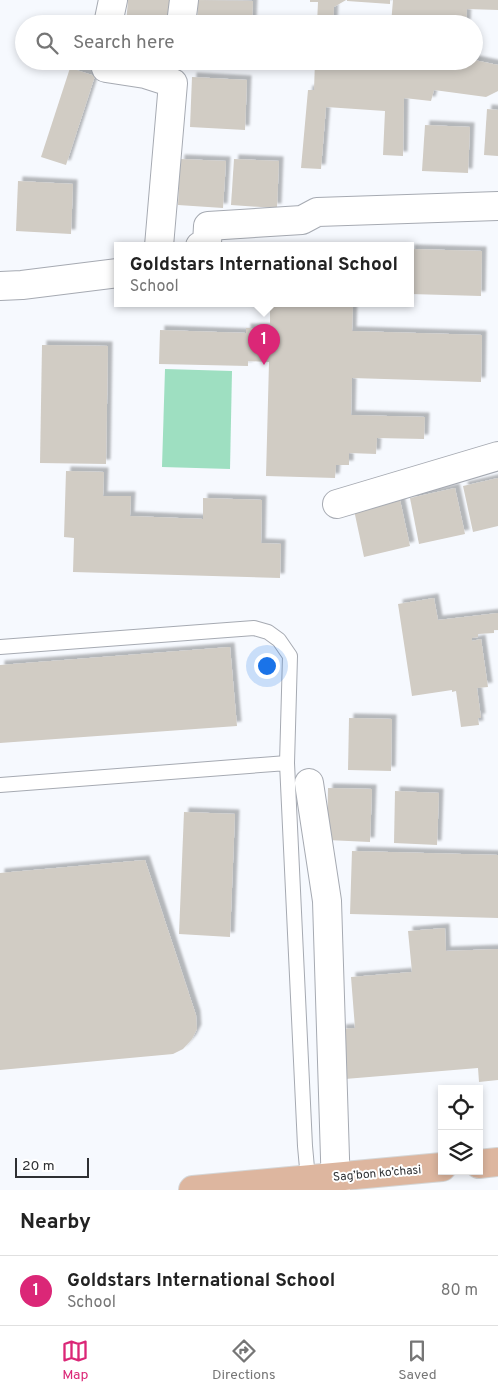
<!DOCTYPE html>
<meta charset="utf-8">
<style>
body{margin:0;font-family:Overpass,sans-serif;background:#f6f6f6;color:#222}
.controls{position:absolute;right:15px;bottom:15px;display:grid;overflow:hidden;border-radius:0px;box-shadow:0 2px 8px #0003}
.controls button{width:45px;height:45px;display:grid;place-items:center;padding:0;border:0;border-bottom:1px solid #e0e0e0;background:#fff;color:#222;font:25px sans-serif}
.scale{position:absolute;left:15px;bottom:12px;width:74px;box-sizing:border-box;padding-left:5px;border:2px solid #2e3033;border-top:0;font-size:14px;line-height:18px;white-space:nowrap;color:#2e3033;-webkit-text-stroke:4px #fff;paint-order:stroke}
.you{position:absolute;left:266px;top:665px;width:18px;height:18px;margin:-12px;border:4px solid #fff;border-radius:50%;background:#1a73e8;box-shadow:0 0 0 8px #1a73e833}
.badge{display:grid;place-items:center;width:32px;height:32px;border-radius:50%;background:#db2777;color:#fff;font-size:16px;font-weight:700}
.pin{position:absolute;translate:-50% -41px;filter:drop-shadow(0 1px 2px #0008)}
.pin::after{content:'';position:absolute;top:26px;width:18px;height:15px;background:inherit;clip-path:polygon(0 0,100% 0,50% 100%)}
.popup{position:absolute;left:114px;top:242px;width:300px;height:65px;box-sizing:border-box;display:grid;place-content:center;border-radius:0px;background:#fff;filter:drop-shadow(0 1px 4px #0005);font-size:16px;white-space:nowrap;color:#767676}
.popup b{font-size:19px;color:#222}
.popup::after{content:'';position:absolute;left:50%;top:100%;margin-left:-10px;border:10px solid transparent;border-top-color:#fff}
.list{margin:0;padding:0;list-style:none}
h2{display:flex;justify-content:space-between;align-items:center;height:65px;margin:0;padding:0 20px;font-size:21px}
h2 small{font-size:16px;font-weight:400;color:#767676}
.list li{display:grid;grid-template-columns:32px 1fr auto;gap:15px;align-items:center;box-sizing:border-box;height:70px;padding:0 20px;border-top:1px solid #e0e0e0}
.list b{display:block;font-size:19px;white-space:nowrap}
.list p{margin:0;font-size:16px;white-space:nowrap;color:#767676}
.list em{font-size:16px;font-style:normal;color:#767676}
.icon{flex:none;width:28px;height:28px;fill:none;stroke:currentColor;stroke-width:2;stroke-linecap:round;stroke-linejoin:round}
.map{position:relative;flex:none;width:498px;height:1190px;overflow:hidden}
.search{position:absolute;background:#fff;box-shadow:0 2px 8px #0003;left:15px;right:15px;top:15px;height:55px;display:flex;align-items:center;gap:12px;box-sizing:border-box;padding:0 18px;border-radius:28px;color:#767676;font-size:19px}
.sheet{height:135px;background:#fff}
nav{display:flex;justify-content:space-around;align-items:center;box-sizing:border-box;height:70px;border-top:1px solid #e0e0e0;background:#fff;font-size:14px;color:#767676}
nav a{display:grid;justify-items:center;gap:2px}
nav .on{color:#db2777}
.map>svg:first-child{display:block}
</style>
<div class="map">
<svg width="498" height="1190" viewBox="0 0 498 1190">
<defs>
<filter id="shadow"><feDropShadow dx="4.5" dy="-4.5" stdDeviation="1" flood-color="#0004"/></filter>
</defs>
<rect width="100%" height="100%" fill="#f6f9fe"/>
<!-- green -->
<polygon fill="#9edfc1" points="165,369 232,371 230,469 162,467"/>
<!-- building -->
<g fill="#d1ccc4" filter="url(#shadow)">
<polygon points="128,0 173,0 172,24 126,24"/>
<polygon points="198,0 253,1 252,24 197,24"/>
<polygon points="310,0 346,0 334,7 333,24 317,24 318,2 310,2"/>
<polygon points="347,0 390,0 390,4 347,1"/>
<polygon points="393,0 498,0 498,10 467,9 466,24 391,24"/>
<polygon points="474,60 498,65 498,91 486,97 434,90 431,101 404,98 403,156 383,155 385,111 326,107 321,169 301,168 308,90 314,90 315,61 342,61 389,64 390,61 474,61"/>
<polygon points="70,68 95,76 66,165 41,157"/>
<polygon points="192,77 247,80 245,130 190,127"/>
<polygon points="487,109 498,110 498,156 484,155"/>
<polygon points="425,125 470,127 468,173 422,171"/>
<polygon points="180,159 226,161 223,208 178,205"/>
<polygon points="234,159 279,161 277,208 231,205"/>
<polygon points="18,181 73,184 71,234 16,231"/>
<polygon points="410,249 482,251 481,296 410,294"/>
<polygon points="270,304 353,304 352,331 482,335 481,382 352,378 351,415 425,417 424,439 377,438 376,454 349,453 349,465 336,465 335,478 266,476 269,362 248,361 248,366 159,364 160,330 246,333 246,328 270,328"/>
<polygon points="42,345 108,346 106,464 40,463"/>
<polygon points="66,471 104,472 103,496 131,496 130,516 203,519 203,498 262,500 261,543 281,544 280,578 73,572 74,538 64,537"/>
<polygon points="498,478 498,526 473,532 463,486"/>
<polygon points="455,488 465,534 419,544 410,498"/>
<polygon points="400,500 410,546 364,557 354,510"/>
<polygon points="434,598 438,620 498,613 498,630 494,630 494,633 478,634 478,637 472,638 472,641 481,639 488,687 477,688 481,718 478,718 479,725 461,727 456,691 452,692 452,690 412,696 398,604"/>
<polygon points="230,647 237,726 0,743 0,665"/>
<polygon points="349,718 392,719 391,771 348,770"/>
<polygon points="328,788 372,789 370,842 327,840"/>
<polygon points="395,791 439,793 437,845 394,843"/>
<polygon points="184,812 235,814 230,937 179,934"/>
<polygon points="352,851 498,855 498,918 350,914"/>
<polygon points="145,860 196,1015 197,1029 192,1039 183,1049 173,1054 0,1070 0,873"/>
<polygon points="445,928 446,951 498,949 498,1080 479,1082 478,1068 345,1079 341,1029 355,1028 351,977 412,972 408,931"/>
</g>
<g fill="none" stroke-linecap="round" stroke-linejoin="round">
<!-- lane casing -->
<g stroke="#a6aab2" stroke-width="16">
<g id="lane">
<polyline points="0,647 254,628 268,632 279,640 290,656 287,763"/>
<polyline points="0,785 287,763 305,1146 308,1179"/>
</g>
</g>
<!-- street casing -->
<g stroke="#a6aab2" stroke-width="30">
<g id="street">
<polyline points="108,24 113,0"/>
<polyline points="181,24 184,0"/>
<polyline points="104,61 106,68 145,74 173,83 159,246"/>
<polyline points="200,246 207,243 208,226 302,220 317,212 498,206"/>
<polyline points="0,286 22,285 118,273"/>
<polyline points="337,504 498,456"/>
<polyline points="309,783 327,901 336,1190"/>
</g>
</g>
<!-- primary casing -->
<g stroke="#d5d6d6" stroke-width="30">
<g id="primary">
<polyline points="479,1164 498,1162"/>
<polyline points="193,1190 442,1167"/>
</g>
</g>
<!-- lane -->
<use href="#lane" stroke="#fff" stroke-width="14"/>
<!-- street -->
<use href="#street" stroke="#fff" stroke-width="28"/>
<!-- primary -->
<use href="#primary" stroke="#ddb69f" stroke-width="28"/>
</g>
<g text-anchor="middle" stroke-width="4" stroke-linejoin="round" paint-order="stroke">
<!-- street labels -->
<g font-size="12" fill="#2e3033" stroke="#fff">
<text transform="translate(377 1173) rotate(-5)" y="4">Sag’bon ko’chasi</text>
</g>
</g>
</svg>
<div class="controls">
<button><svg class="icon" aria-label="locate" viewBox="0 0 24 24"><circle cx="12" cy="12" r="6"/><path d="M12 2v4M12 18v4M2 12h4M18 12h4"/></svg></button>
<button><svg class="icon" aria-label="layers" viewBox="0 0 24 24"><path d="M12 4l9 5-9 5-9-5zM3 14l9 5 9-5"/></svg></button>
</div>
<div class="scale">20 m</div>
<div class="you"></div>
<div class="pin badge" style="left:264px;top:365px">1</div>
<div class="popup"><b>Goldstars International School</b>School</div>
<div class="search"><svg class="icon" aria-label="search" viewBox="0 0 24 24"><circle cx="10" cy="10" r="6"/><path d="M15 15l6 6"/></svg>Search here</div>
</div>
<section class="sheet">
<h2>Nearby<small></small></h2>
<ul class="list">
<li><span class="badge">1</span><div><b>Goldstars International School</b><p>School</p></div><em>80 m</em></li>
</ul>
</section>
<nav>
<a class="on"><svg class="icon" aria-label="map" viewBox="0 0 24 24"><path d="M3 6l6-2 6 2 6-2v14l-6 2-6-2-6 2zM9 4v14M15 6v14"/></svg>Map</a>
<a><svg class="icon" aria-label="directions" viewBox="0 0 24 24"><path d="M12 3l9 9-9 9-9-9zM9 14v-3h6M13 9l2 2-2 2"/></svg>Directions</a>
<a><svg class="icon" aria-label="saved" viewBox="0 0 24 24"><path d="M7 4h10v16l-5-4-5 4z"/></svg>Saved</a>
</nav>
